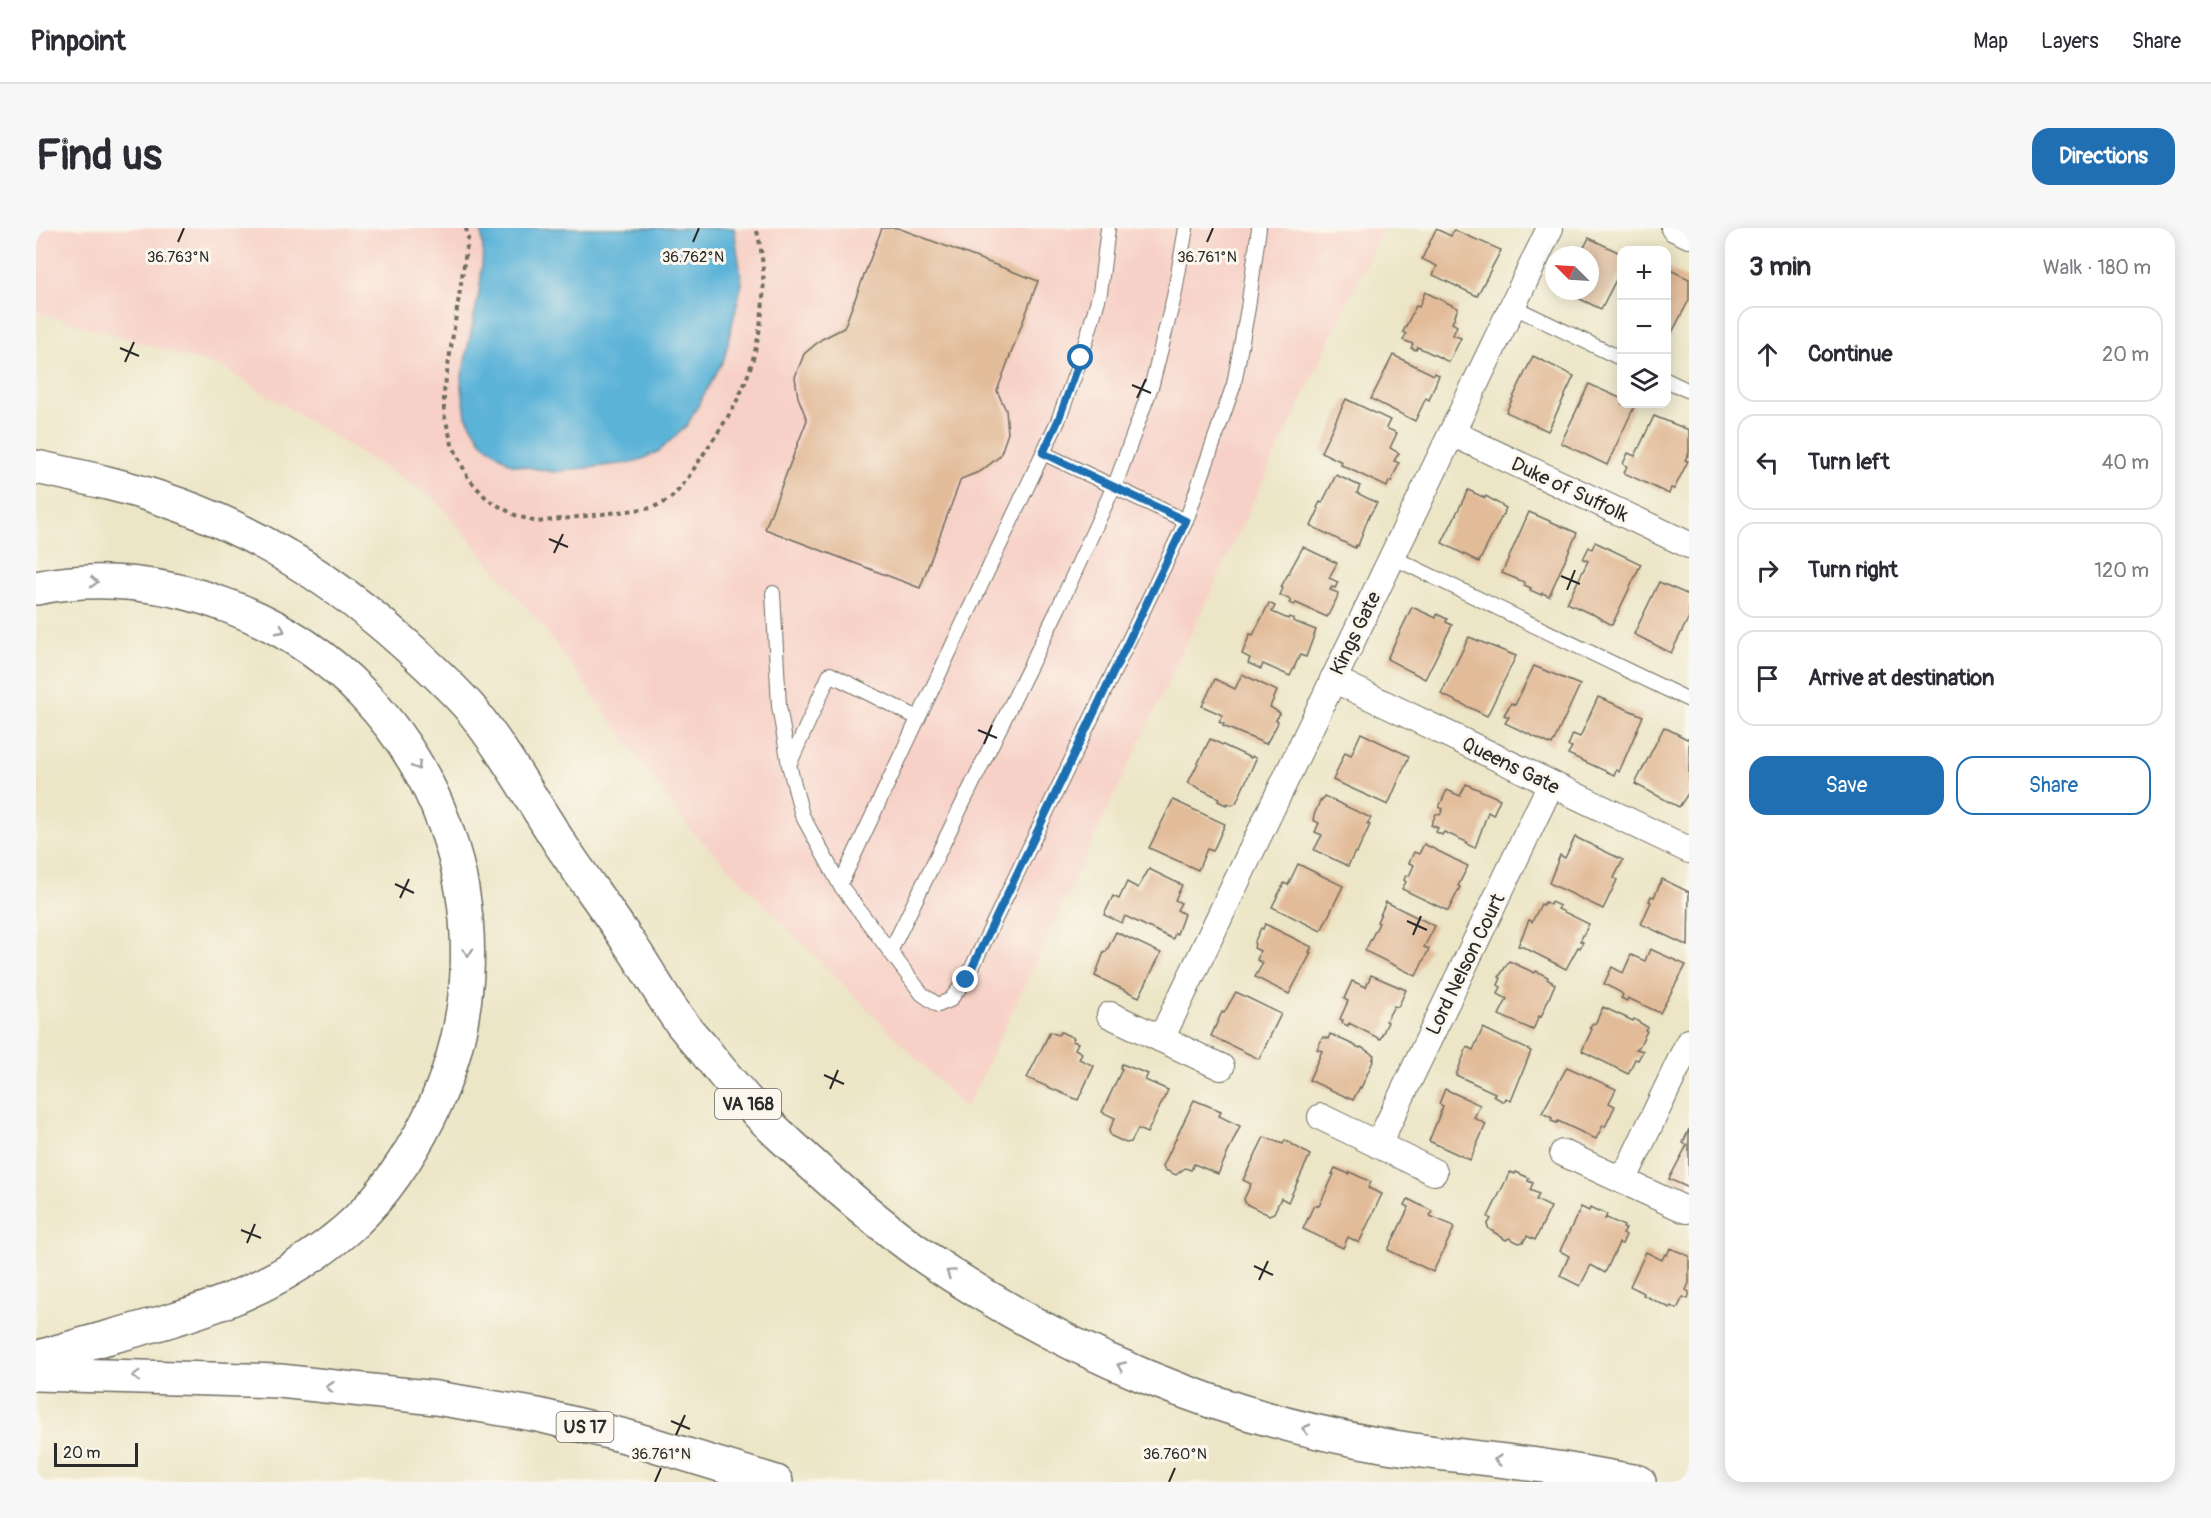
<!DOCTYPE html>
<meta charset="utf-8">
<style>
body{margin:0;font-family:Pangolin,sans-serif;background:#f7f7f7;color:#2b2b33}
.controls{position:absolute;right:18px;top:18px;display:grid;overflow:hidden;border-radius:12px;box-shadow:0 3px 15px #0003}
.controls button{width:54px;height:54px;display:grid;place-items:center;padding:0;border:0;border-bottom:2px solid #e1e1e2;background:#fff;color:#2b2b33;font:30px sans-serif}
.compass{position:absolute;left:1509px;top:18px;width:54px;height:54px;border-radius:50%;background:#fff;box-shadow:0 3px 15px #0003;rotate:294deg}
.scale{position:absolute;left:18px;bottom:15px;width:84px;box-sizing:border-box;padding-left:6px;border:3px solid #2b2b2b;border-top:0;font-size:16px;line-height:21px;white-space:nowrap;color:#2b2b2b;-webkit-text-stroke:4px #fbf7ec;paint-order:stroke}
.stop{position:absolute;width:18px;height:18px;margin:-14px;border:4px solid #1f6fb2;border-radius:50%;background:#fff}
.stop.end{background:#1f6fb2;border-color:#fff;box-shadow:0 2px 6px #0008}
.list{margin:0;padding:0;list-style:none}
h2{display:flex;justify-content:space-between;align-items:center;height:78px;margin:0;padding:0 24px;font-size:26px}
h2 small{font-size:20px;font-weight:400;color:#7c7c81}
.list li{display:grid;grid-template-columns:39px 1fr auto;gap:18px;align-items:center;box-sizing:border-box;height:96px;margin:0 12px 12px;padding:0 12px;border:2px solid #e1e1e2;border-radius:18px}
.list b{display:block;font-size:22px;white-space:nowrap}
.list em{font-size:20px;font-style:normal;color:#7c7c81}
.actions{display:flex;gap:12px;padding:18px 24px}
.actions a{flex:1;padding:14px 0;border:2px solid #1f6fb2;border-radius:18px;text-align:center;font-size:21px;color:#1f6fb2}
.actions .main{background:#1f6fb2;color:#fff}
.icon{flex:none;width:33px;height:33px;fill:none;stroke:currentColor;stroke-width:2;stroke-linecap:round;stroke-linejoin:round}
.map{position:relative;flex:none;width:1653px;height:1254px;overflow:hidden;border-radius:18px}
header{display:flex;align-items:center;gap:36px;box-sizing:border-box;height:84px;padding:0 30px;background:#fff;border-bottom:2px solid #e1e1e2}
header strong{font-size:28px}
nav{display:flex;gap:33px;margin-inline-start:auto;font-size:21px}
.intro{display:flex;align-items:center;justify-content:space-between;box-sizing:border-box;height:144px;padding:0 36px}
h1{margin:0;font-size:42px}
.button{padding:15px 27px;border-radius:18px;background:#1f6fb2;color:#fff;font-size:21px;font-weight:700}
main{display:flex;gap:36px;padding:0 36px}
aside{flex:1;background:#fff;border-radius:18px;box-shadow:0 3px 15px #0003}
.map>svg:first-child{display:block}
</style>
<header>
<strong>Pinpoint</strong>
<nav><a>Map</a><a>Layers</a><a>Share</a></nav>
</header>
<div class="intro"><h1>Find us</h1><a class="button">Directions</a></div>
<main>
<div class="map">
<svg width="1653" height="1254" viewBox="0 0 1653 1254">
<rect width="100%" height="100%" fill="#fbf7ec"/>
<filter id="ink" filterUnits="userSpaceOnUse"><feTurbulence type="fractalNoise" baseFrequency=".0167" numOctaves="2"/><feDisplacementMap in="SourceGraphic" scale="12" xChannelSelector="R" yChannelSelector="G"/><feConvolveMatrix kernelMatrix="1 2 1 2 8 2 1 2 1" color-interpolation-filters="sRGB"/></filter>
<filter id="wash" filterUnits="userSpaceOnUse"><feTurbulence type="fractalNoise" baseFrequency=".008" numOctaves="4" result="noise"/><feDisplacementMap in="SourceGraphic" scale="24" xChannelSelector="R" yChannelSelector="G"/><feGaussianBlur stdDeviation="1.35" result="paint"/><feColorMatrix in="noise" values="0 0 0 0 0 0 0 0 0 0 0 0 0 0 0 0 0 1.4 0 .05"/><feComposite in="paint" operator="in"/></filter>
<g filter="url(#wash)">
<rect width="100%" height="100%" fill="#ece5c6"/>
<!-- built -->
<polygon fill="#f7d1c7" points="0,0 1347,0 930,881 654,601 507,399 399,271 185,139 0,84"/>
<!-- water -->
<polygon fill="#5bb3d8" stroke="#436f82" stroke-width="1.5" points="445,0 698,0 706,55 688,131 651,197 623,223 600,234 517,244 475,236 446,214 430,188 425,153 444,60 447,23"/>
<g id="blocks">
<!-- building -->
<g fill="#e2bb99">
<polygon points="846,0 862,0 1002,53 961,163 970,182 972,205 964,228 945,243 925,251 884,360 729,301 771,192 762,169 759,149 768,126 786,111 808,100"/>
<polygon points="1400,1 1415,8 1418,2 1465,22 1441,68 1397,47 1401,38 1386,31"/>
<polygon points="1553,10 1586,26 1586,40 1565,81 1527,63 1554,63 1554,27 1544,27"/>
<polygon points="1630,40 1653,51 1653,72 1630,116"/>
<polygon points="1389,64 1422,80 1416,95 1421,98 1417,107 1425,110 1413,134 1382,119 1380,122 1375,120 1377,116 1367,112 1370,106 1367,104 1380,78 1383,79"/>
<polygon points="1357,127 1398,147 1399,145 1403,147 1393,172 1390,170 1379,193 1335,171"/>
<polygon points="1497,128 1538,148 1512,203 1470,184"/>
<polygon points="1553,156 1586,171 1586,176 1599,177 1571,237 1525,215"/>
<polygon points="1310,171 1354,192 1350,200 1361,205 1354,220 1363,225 1358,233 1363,235 1355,254 1353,253 1351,259 1305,237 1306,234 1285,224"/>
<polygon points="1618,188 1653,202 1653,225 1649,232 1652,233 1638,261 1635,260 1633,266 1588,245 1591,238 1587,236 1592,225 1599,228"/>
<polygon points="1300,247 1324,258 1321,265 1341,275 1332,290 1322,318 1320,317 1319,320 1275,298 1283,281 1281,280 1284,274 1286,275"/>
<polygon points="1432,262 1449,270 1450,268 1470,280 1443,334 1406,315"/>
<polygon points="1493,284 1541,305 1513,368 1506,365 1505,367 1494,362 1495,360 1488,357 1488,354 1466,345"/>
<polygon points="1559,314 1605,336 1576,397 1555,385 1555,386 1531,375 1552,333 1547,331 1553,319 1556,321"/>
<polygon points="1267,319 1301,335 1293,350 1302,354 1299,360 1296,359 1294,362 1302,365 1301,370 1291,389 1260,375 1258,377 1253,375 1255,372 1244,367 1247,360 1245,359"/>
<polygon points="1623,354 1653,367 1653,389 1635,425 1598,406"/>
<polygon points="1233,375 1239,378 1236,384 1252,391 1253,389 1258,391 1257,393 1280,402 1270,429 1264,427 1254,448 1227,436 1225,441 1212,435 1214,430 1206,426 1214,406 1217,407"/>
<polygon points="1376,379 1400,390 1401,386 1411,391 1410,394 1416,397 1389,451 1351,431"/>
<polygon points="1433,409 1480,428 1451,488 1405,466"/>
<polygon points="1498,438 1544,457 1516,517 1469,495 1473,489 1468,487 1475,475 1479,477"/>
<polygon points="1206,446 1241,463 1234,479 1244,485 1240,492 1242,493 1241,497 1230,516 1187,498 1188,496 1183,494 1187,487 1166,478 1179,451 1199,461"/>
<polygon points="1562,469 1607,488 1583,544 1580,542 1578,547 1532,526 1536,519 1532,518 1537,506 1544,509"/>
<polygon points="1628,499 1651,511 1653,509 1653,564 1643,579 1599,556"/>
<polygon points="1325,505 1373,528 1352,577 1297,552 1309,524 1315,527"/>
<polygon points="1174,511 1215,530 1216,528 1220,531 1200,575 1196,577 1191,575 1190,577 1182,573 1183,570 1152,555"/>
<polygon points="1430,556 1464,571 1457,587 1452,584 1439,620 1430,616 1431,614 1408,604 1406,607 1400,604 1402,600 1395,597 1400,586 1404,587 1407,581 1403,579 1411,562 1424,568"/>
<polygon points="1288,568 1335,590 1331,596 1334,597 1321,625 1319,624 1312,638 1278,622 1286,607 1279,604 1283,595 1277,592 1278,587 1284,573 1285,574"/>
<polygon points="1137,572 1189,596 1177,623 1171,621 1162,642 1113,620"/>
<polygon points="1539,609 1587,632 1578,650 1581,652 1567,681 1513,655 1524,627 1529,630"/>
<polygon points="1388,616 1432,638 1422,658 1424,659 1412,683 1366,661 1370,654 1368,652 1370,647 1373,648 1378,637 1373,635 1378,624 1383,626"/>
<polygon points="1262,636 1307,658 1285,703 1236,679 1248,655 1252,657"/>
<polygon points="1113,641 1146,657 1139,672 1145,675 1141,682 1148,686 1141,706 1139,705 1137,711 1089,688 1086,695 1068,687 1077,668 1083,671 1091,654 1102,660"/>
<polygon points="1626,651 1653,664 1652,718 1605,696 1615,674 1613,673 1615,668 1618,669"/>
<polygon points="1350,674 1399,698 1388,719 1393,721 1380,748 1329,723 1343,695 1341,694"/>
<polygon points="1509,674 1514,677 1515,674 1524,678 1522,681 1553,696 1544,713 1547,714 1544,720 1542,719 1530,741 1487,719 1482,718 1493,692 1496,694 1505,676 1507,677"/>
<polygon points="1229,696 1276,719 1273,724 1275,725 1253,766 1219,749 1227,735 1221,732 1224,723 1218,720 1219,716 1218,715 1225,700 1227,701"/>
<polygon points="1080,704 1125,725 1103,769 1059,748 1068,724 1070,724"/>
<polygon points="1614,721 1650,737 1624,785 1592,770 1591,773 1585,770 1587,767 1584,764 1568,756 1576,739 1587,745 1595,727 1609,733"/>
<polygon points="1473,733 1499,745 1500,743 1512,749 1511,751 1519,756 1505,789 1503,788 1497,802 1463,787 1471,771 1462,766 1465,759 1462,757 1465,750 1463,749"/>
<polygon points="1335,747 1370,762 1362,779 1358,778 1350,793 1352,794 1344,811 1313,795 1312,798 1306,795 1307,792 1304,791 1312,773 1308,771 1316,753 1330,759"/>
<polygon points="1200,764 1245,786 1223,831 1175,808 1186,784 1188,785"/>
<polygon points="1567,779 1597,793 1598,791 1611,799 1609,802 1611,803 1603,819 1600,821 1607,823 1602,832 1599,831 1592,846 1546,823 1556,801 1554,800 1557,795 1559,796"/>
<polygon points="1447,800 1495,823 1475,873 1470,870 1468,874 1457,868 1459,865 1420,847 1431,819 1437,822"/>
<polygon points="1014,804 1022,807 1025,804 1038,810 1036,813 1042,815 1039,821 1046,825 1043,831 1058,838 1042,872 991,850"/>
<polygon points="1294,806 1324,820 1325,819 1338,827 1337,831 1338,831 1325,860 1324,859 1317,872 1273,852 1286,823 1281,821 1287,809 1292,811"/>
<polygon points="1086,836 1112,846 1109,852 1132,862 1111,905 1102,901 1095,914 1090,915 1075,908 1073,903 1079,890 1066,884 1086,841 1084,840"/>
<polygon points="1531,839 1580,861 1573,875 1579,878 1569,899 1567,897 1560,911 1522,893 1521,895 1515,893 1516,890 1506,885"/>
<polygon points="1409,861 1444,877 1438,890 1450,896 1434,932 1393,913 1407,878 1403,876"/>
<polygon points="1158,872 1185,883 1183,888 1204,898 1182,946 1158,936 1155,942 1149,940 1140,947 1129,942 1127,938"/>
<polygon points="1653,901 1653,960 1633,951 1651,917 1647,915"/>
<polygon points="1228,909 1247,916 1249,912 1274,927 1252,974 1245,970 1238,985 1233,987 1210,976 1208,971 1215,956 1207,952"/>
<polygon points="1299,940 1313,946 1314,944 1335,954 1332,960 1346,966 1323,1015 1312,1009 1307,1020 1267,1001 1278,977 1283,978 1298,946 1296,946"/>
<polygon points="1474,944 1479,946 1480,944 1493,950 1492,953 1497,955 1494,962 1503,966 1500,972 1515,979 1499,1012 1491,1008 1487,1014 1483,1015 1473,1010 1470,1012 1453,1001 1451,997 1455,991 1452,989"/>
<polygon points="1372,971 1396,983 1394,988 1416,997 1418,1000 1397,1044 1352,1022 1373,979 1369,977"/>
<polygon points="1545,979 1553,983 1554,980 1562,984 1563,982 1571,986 1569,991 1571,990 1588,998 1587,1000 1590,1001 1587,1006 1590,1007 1586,1016 1583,1015 1569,1045 1555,1037 1544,1058 1524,1048 1533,1028 1524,1023"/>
<polygon points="1634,1020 1653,1028 1653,1055 1650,1062 1653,1064 1653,1067 1652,1071 1647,1069 1641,1081 1635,1078 1634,1080 1607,1067 1608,1065 1594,1058 1610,1024 1626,1032 1629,1026 1631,1027"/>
</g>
</g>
</g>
<g filter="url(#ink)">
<use href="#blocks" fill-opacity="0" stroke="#6f6c61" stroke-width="1.5"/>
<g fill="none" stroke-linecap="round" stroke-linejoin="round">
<!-- service casing -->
<g stroke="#6f6c61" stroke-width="16">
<g id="service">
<polyline points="1072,0 1064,65 1045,130 1022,193 804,657 886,766 902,777 914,772 930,752 1150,293 1198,156 1212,80 1223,0"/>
<polyline points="1476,78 1586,131"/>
<polyline points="1630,152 1653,163"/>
<polyline points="1007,225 1150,293"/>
<polyline points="1356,329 1653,472"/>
<polyline points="737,365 743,478 753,537 766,587 804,657"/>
<polyline points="753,537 794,446 882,490"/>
<polyline points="854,724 1022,381 1082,249 1116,156 1138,69 1150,0"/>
</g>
</g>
<!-- minor casing -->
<g stroke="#6f6c61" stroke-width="28">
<g id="minor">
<polyline points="1638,0 1653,7"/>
<polyline points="1416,205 1653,317"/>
<polyline points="1297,451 1653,622"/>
<polyline points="1074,787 1185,839"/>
<polyline points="1125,811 1514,0"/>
<polyline points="1285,889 1398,944"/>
<polyline points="1342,917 1515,556"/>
<polyline points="1527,925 1650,982"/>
<polyline points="1587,953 1653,814"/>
</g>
</g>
<!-- motorway casing -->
<g stroke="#6f6c61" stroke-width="36">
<g id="motorway">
<path d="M0,239C48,249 98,260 144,277C229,308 305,358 371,418C393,438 415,458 435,481C468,523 494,569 523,614C545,647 569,679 591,712C607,734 619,757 634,779C643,793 654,806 665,818C690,850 715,880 744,907C790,950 838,993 889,1029C1026,1123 1183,1189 1346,1217C1402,1227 1458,1230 1514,1239C1544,1243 1573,1249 1603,1254"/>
<path d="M0,360C63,347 132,355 192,378C404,457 494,708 385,905C365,941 341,975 310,1002C216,1083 113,1095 0,1130"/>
<polyline points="0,1146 244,1153 400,1170 502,1187 589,1208 740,1254"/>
</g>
</g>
<!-- path -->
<path stroke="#6f6c61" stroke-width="4" stroke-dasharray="4.5 4.5" stroke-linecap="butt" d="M430,0L432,11L408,164V186L416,216L432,250L452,272L479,287L500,294L616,280C621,277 628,275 632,272C646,262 661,235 671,221C680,207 690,193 698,178C725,130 736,53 720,0"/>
<!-- service -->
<use href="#service" stroke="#fff" stroke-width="14"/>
<!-- minor -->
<use href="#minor" stroke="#fff" stroke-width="26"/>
<!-- motorway -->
<use href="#motorway" stroke="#fff" stroke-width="33"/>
</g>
<!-- one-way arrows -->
<defs><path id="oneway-chevron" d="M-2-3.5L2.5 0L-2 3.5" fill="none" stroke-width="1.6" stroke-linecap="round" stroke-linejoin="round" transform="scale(1.5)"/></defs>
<g stroke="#a0a0a0">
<use href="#oneway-chevron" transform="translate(58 354) rotate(2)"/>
<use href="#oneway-chevron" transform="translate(245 402) rotate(28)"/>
<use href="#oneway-chevron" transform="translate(381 538) rotate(60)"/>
<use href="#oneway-chevron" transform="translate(432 724) rotate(88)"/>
<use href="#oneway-chevron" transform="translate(914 1045) rotate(-146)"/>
<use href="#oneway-chevron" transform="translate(1085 1138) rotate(-156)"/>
<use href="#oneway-chevron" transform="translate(100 1148) rotate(-178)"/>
<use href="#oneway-chevron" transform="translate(294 1159) rotate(-174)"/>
<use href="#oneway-chevron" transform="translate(1270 1201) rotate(-166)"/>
<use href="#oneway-chevron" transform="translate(1462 1232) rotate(-173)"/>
</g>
</g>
<g fill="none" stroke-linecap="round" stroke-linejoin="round" filter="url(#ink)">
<!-- route -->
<polyline stroke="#1f6fb2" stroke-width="8" points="930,752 1150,293 1007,225 1022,193 1045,130"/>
</g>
<!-- ticks -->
<path fill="none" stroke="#2b2b2b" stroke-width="2" d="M142,14L148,0M657,14L663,0M1171,14L1177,0M84,120L103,128M89,134L98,114M1096,157L1115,165M1101,170L1110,151M513,311L532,319M518,325L527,306M1525,348L1544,356M1531,362L1539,342M942,502L961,510M948,516L956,497M359,656L378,665M364,670L373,651M1371,693L1391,702M1377,707L1385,688M788,847L808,856M794,861L802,842M205,1002L225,1010M211,1015L219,996M1218,1038L1237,1047M1223,1052L1232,1033M635,1193L654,1201M640,1207L649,1187M619,1254L625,1240M1133,1254L1139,1240"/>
<g text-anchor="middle" stroke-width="6" stroke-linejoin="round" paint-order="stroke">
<!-- shield labels -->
<g fill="#fbf7ec" stroke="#696865" stroke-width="1.5">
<rect x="679" y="861" width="66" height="30" rx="4.5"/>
<rect x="520.5" y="1184" width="57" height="30" rx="4.5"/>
</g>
<g font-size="18" font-weight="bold" fill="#2b2b2b">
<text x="712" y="882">VA 168</text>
<text x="549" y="1205">US 17</text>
</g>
<!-- street labels -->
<g font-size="20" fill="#2b2b2b" stroke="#fbf7ec">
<text transform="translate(1534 261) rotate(25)" y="7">Duke of Suffolk</text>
<text transform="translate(1319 405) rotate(-64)" y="7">Kings Gate</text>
<text transform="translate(1475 537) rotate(26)" y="7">Queens Gate</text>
<text transform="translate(1429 736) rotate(-64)" y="7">Lord Nelson Court</text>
</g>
</g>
<g font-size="15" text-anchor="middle" fill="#2b2b2b" stroke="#fbf7ec" stroke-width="6" stroke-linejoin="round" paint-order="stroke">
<text x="142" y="34">36.763°N</text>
<text x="657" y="34">36.762°N</text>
<text x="1171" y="34">36.761°N</text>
<text x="625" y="1231">36.761°N</text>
<text x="1139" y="1231">36.760°N</text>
</g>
</svg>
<div class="controls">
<button>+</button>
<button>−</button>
<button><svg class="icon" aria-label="layers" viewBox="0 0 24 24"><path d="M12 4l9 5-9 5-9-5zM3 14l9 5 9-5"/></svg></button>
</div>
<svg class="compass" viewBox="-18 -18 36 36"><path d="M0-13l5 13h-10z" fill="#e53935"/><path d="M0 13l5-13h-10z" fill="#7c7c81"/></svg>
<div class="scale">20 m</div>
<div class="stop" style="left:1045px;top:130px"></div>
<div class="stop end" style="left:930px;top:752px"></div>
</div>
<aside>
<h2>3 min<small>Walk · 180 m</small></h2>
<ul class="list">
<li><svg class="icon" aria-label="ahead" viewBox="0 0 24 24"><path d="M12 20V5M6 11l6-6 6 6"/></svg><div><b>Continue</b></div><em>20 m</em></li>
<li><svg class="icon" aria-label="left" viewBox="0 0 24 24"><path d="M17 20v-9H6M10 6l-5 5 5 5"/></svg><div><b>Turn left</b></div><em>40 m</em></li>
<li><svg class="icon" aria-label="right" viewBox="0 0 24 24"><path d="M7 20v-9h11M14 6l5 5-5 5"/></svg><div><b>Turn right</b></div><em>120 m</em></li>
<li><svg class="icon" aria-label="arrive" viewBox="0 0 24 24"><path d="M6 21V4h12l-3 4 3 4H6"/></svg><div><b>Arrive at destination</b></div></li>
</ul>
<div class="actions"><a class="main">Save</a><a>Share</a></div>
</aside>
</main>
